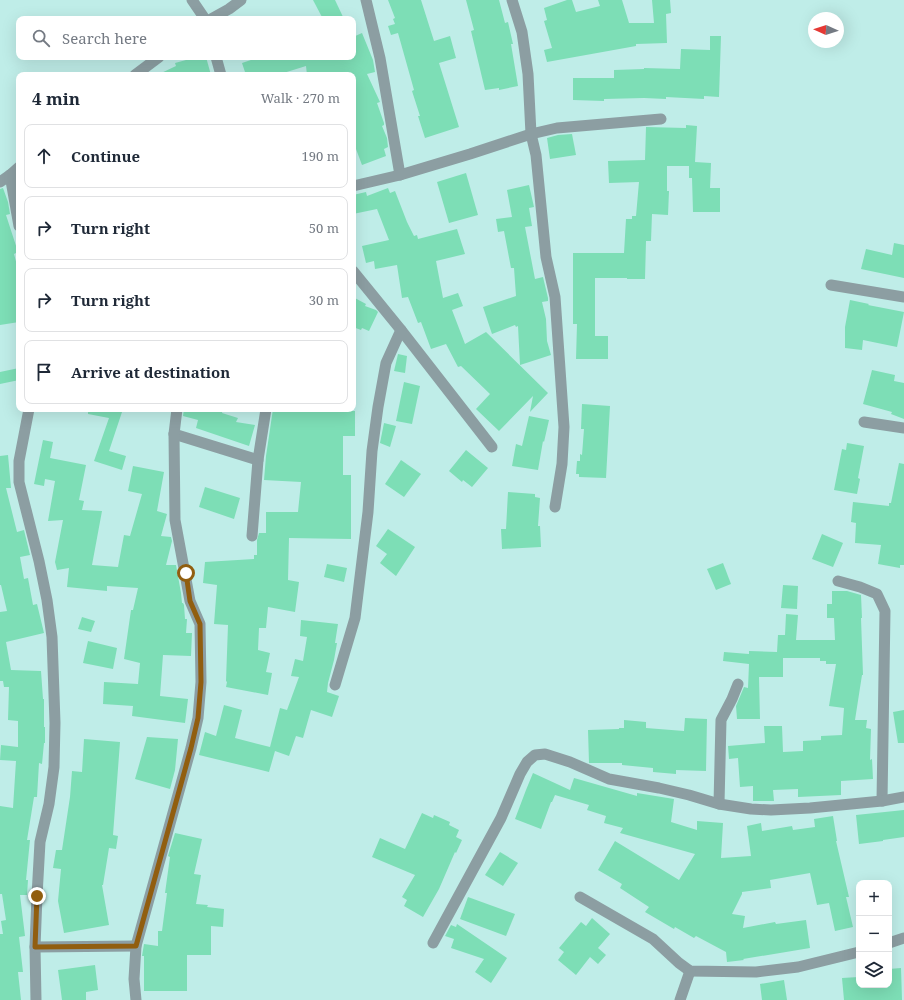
<!DOCTYPE html>
<meta charset="utf-8">
<style>
body{margin:0;font-family:"Noto Serif",serif;background:#f6f6f7;color:#1f2937}
.controls{position:absolute;right:12px;bottom:12px;display:grid;overflow:hidden;border-radius:8px;box-shadow:0 4px 16px #0002}
.controls button{width:36px;height:36px;display:grid;place-items:center;padding:0;border:0;border-bottom:1px solid #e0e1e3;background:#fff;color:#1f2937;font:20px sans-serif}
.compass{position:absolute;left:808px;top:12px;width:36px;height:36px;border-radius:50%;background:#fff;box-shadow:0 4px 16px #0002;rotate:273deg}
.stop{position:absolute;width:12px;height:12px;margin:-9px;border:3px solid #915e0f;border-radius:50%;background:#fff}
.stop.end{background:#915e0f;border-color:#fff;box-shadow:0 1px 4px #0008}
.list{margin:0;padding:0;list-style:none}
h2{display:flex;justify-content:space-between;align-items:center;height:52px;margin:0;padding:0 16px;font-size:17px}
h2 small{font-size:13px;font-weight:400;color:#747a83}
.list li{display:grid;grid-template-columns:26px 1fr auto;gap:12px;align-items:center;box-sizing:border-box;height:64px;margin:0 8px 8px;padding:0 8px;border:1px solid #e0e1e3;border-radius:8px}
.list b{display:block;font-size:15px;white-space:nowrap}
.list em{font-size:13px;font-style:normal;color:#747a83}
.icon{flex:none;width:22px;height:22px;fill:none;stroke:currentColor;stroke-width:2;stroke-linecap:round;stroke-linejoin:round}
.map{position:relative;flex:none;width:904px;height:1000px;overflow:hidden}
.search{position:absolute;background:#fff;box-shadow:0 4px 16px #0002;left:16px;top:16px;width:340px;height:44px;display:flex;align-items:center;gap:10px;box-sizing:border-box;padding:0 14px;border-radius:8px;color:#747a83;font-size:15px}
.panel{position:absolute;background:#fff;box-shadow:0 4px 16px #0002;left:16px;top:72px;width:340px;height:340px;border-radius:8px}
.map>svg:first-child{display:block}
</style>
<div class="map">
<svg width="904" height="1000" viewBox="0 0 904 1000">
<rect width="100%" height="100%" fill="#bfede8"/>
<!-- building -->
<g fill="#7ddeb6">
<polygon points="313,0 335,0 344,19 323,19"/>
<polygon points="388,0 421,0 434,41 450,36 456,58 439,63 459,127 425,138 418,116 420,116 412,91 414,90 398,33 391,35 388,26 395,24 393,19 395,18"/>
<polygon points="466,0 499,0 505,23 508,22 513,44 511,44 518,86 499,90 499,88 485,90 471,31 474,30"/>
<polygon points="567,0 572,0 576,12 600,6 598,0 622,0 629,23 654,23 652,0 670,0 671,13 666,14 667,43 636,44 636,46 547,62 544,50 552,48 544,21 547,20 544,8"/>
<polygon points="362,33 373,60 375,72 367,74 380,102 377,103 384,123 384,125 382,126 387,138 388,147 384,149 386,156 362,165 353,141 353,75 307,75 306,66 277,75 246,75 242,63 260,57 353,57 353,37"/>
<polygon points="710,36 721,36 719,97 704,96 704,99 666,97 666,99 644,98 604,99 604,101 573,100 573,78 614,78 614,70 644,69 644,68 680,69 681,49 710,50"/>
<polygon points="197,57 206,57 211,75 157,75 176,66 175,63"/>
<polygon points="686,125 697,126 695,162 711,163 710,188 720,188 720,212 693,212 692,178 689,178 689,166 667,166 667,191 669,191 668,215 652,214 651,241 646,241 645,279 627,279 627,278 595,278 595,336 608,336 608,359 576,359 577,324 573,324 573,253 624,253 626,219 632,219 632,216 636,216 639,182 609,183 608,161 645,160 646,127 686,128"/>
<polygon points="572,134 576,155 550,159 547,138 558,135"/>
<polygon points="466,173 478,215 449,223 437,182"/>
<polygon points="529,185 534,207 529,208 532,226 525,227 535,279 543,277 548,298 548,301 542,302 546,319 547,341 551,355 520,365 518,326 516,327 515,325 492,334 483,307 516,296 514,268 511,268 504,231 498,232 496,219 512,217 507,190"/>
<polygon points="3,188 8,202 10,214 6,215 18,252 14,254 19,273 19,322 0,325 0,189"/>
<polygon points="388,188 390,193 395,191 407,222 414,236 417,235 418,239 457,229 465,254 436,261 443,298 458,293 463,306 452,310 465,344 486,332 548,393 530,412 533,396 499,431 476,409 490,394 461,366 458,367 446,344 431,349 421,322 418,323 408,297 402,298 397,265 375,269 374,261 366,263 362,246 389,240 377,209 353,214 353,195 366,192 367,196"/>
<polygon points="894,243 904,245 904,278 861,269 866,249 892,255"/>
<polygon points="353,297 366,304 365,306 376,310 378,312 369,331 362,328 361,330 353,327"/>
<polygon points="850,300 869,304 868,305 904,312 897,347 863,340 862,350 845,348 845,327"/>
<polygon points="398,354 407,356 405,373 394,371"/>
<polygon points="19,368 19,380 0,384 0,372"/>
<polygon points="872,370 895,375 894,381 904,383 904,419 891,414 892,412 863,404"/>
<polygon points="404,382 420,386 412,424 396,421"/>
<polygon points="582,404 610,406 606,478 579,477 579,474 576,474 577,461 580,461 580,454 582,455 584,429 581,429"/>
<polygon points="88,409 123,409 109,451 126,456 122,470 94,461 109,418 88,414"/>
<polygon points="184,409 223,409 222,413 238,418 236,422 255,425 249,446 196,428 198,420 183,416"/>
<polygon points="273,409 298,409 298,411 355,411 355,436 343,436 343,475 351,475 351,539 289,538 288,580 299,582 295,612 268,607 266,628 259,628 258,650 270,653 266,672 272,673 268,695 226,687 227,682 226,681 228,625 214,624 217,585 203,583 205,562 254,559 254,555 257,555 257,540 259,533 266,533 266,512 298,512 301,482 264,480 266,456"/>
<polygon points="529,416 549,420 544,442 543,441 538,470 512,466 516,444 522,446"/>
<polygon points="384,423 396,426 390,447 380,443"/>
<polygon points="43,440 53,442 50,458 86,465 79,500 84,501 82,510 102,511 92,565 118,567 124,535 130,536 142,494 128,491 133,466 164,472 157,511 167,514 161,536 171,537 172,541 166,565 176,565 181,593 182,603 183,603 184,605 185,619 187,619 186,633 192,633 191,656 163,655 160,696 188,699 185,723 132,716 133,706 103,704 104,682 138,684 140,663 124,659 131,610 133,610 138,588 107,586 107,591 67,587 69,568 57,570 55,562 63,520 48,521 55,481 45,479 44,486 34,484"/>
<polygon points="847,443 864,446 858,478 860,479 857,494 834,490 842,449 846,450"/>
<polygon points="466,450 488,468 472,487 463,480 462,482 449,471"/>
<polygon points="8,455 11,488 6,488 17,532 24,530 30,555 20,557 24,579 28,578 33,605 37,604 44,633 6,642 11,670 41,671 43,699 44,699 44,727 45,727 45,743 44,743 42,764 39,763 37,797 34,797 27,840 30,840 26,880 28,880 27,895 20,895 25,936 19,937 23,972 18,972 21,1000 0,1000 0,934 3,934 1,921 6,920 2,894 0,894 0,806 13,808 16,761 0,760 1,745 18,747 18,721 8,720 9,687 4,687 3,681 0,681 0,612 7,611 1,585 0,585 0,456"/>
<polygon points="401,460 421,474 404,497 385,484"/>
<polygon points="899,463 904,464 904,565 900,565 900,568 878,564 881,545 855,543 856,523 851,522 853,502 889,506 889,503 891,503"/>
<polygon points="205,487 240,498 234,519 199,507"/>
<polygon points="508,492 535,494 535,497 540,498 538,526 540,526 541,547 502,549 501,529 506,529"/>
<polygon points="388,529 415,547 396,576 380,563 387,554 376,546"/>
<polygon points="822,534 843,543 833,567 812,559"/>
<polygon points="723,563 731,584 716,590 707,569"/>
<polygon points="327,564 347,568 344,582 324,577"/>
<polygon points="783,585 798,586 797,609 781,608"/>
<polygon points="832,591 847,591 861,595 862,618 861,618 863,675 862,675 855,720 867,720 866,728 871,729 870,760 872,759 873,779 841,781 841,795 798,797 798,789 773,790 774,801 753,801 753,786 740,787 738,758 729,759 728,746 765,743 764,726 782,726 783,752 803,751 803,741 821,740 821,736 842,735 844,708 829,706 836,664 826,664 826,661 820,661 820,658 783,658 783,677 759,677 760,719 737,719 736,706 744,687 748,688 749,664 723,661 724,652 749,654 749,651 777,652 778,635 785,635 786,614 798,615 796,640 835,640 834,618 827,618 827,604 832,604"/>
<polygon points="82,617 95,621 91,632 78,629"/>
<polygon points="301,620 338,624 335,643 337,643 334,660 328,683 327,692 339,696 332,717 311,710 303,738 296,736 289,756 275,751 269,772 199,755 205,732 216,736 224,705 242,710 235,738 270,747 280,708 287,710 299,677 291,676 295,659 303,661 307,637 300,636"/>
<polygon points="88,641 117,648 113,669 83,663"/>
<polygon points="904,710 904,743 898,743 893,712"/>
<polygon points="685,718 707,719 706,771 676,770 676,774 653,772 653,768 622,765 622,763 589,763 588,730 619,729 619,728 624,728 624,720 646,722 646,728 684,731"/>
<polygon points="147,737 178,739 175,770 170,789 135,779"/>
<polygon points="84,739 120,742 113,835 118,836 116,849 109,848 103,885 102,885 109,925 64,933 58,901 61,869 53,868 56,850 62,850 70,797 72,771 82,772"/>
<polygon points="533,773 570,790 574,778 637,796 637,793 674,799 671,822 697,830 697,821 723,823 721,858 751,856 747,826 761,823 762,831 792,826 793,830 815,827 814,819 833,816 837,841 836,841 849,897 846,897 853,927 835,931 829,903 817,905 810,873 770,880 771,888 742,892 742,894 732,914 745,916 743,928 775,922 776,924 806,920 810,948 743,959 744,960 727,962 726,952 696,936 694,938 675,927 674,929 645,912 649,907 620,888 622,884 598,870 615,841 679,880 695,854 620,833 623,828 604,823 606,816 587,810 589,805 555,795 552,802 551,802 541,829 515,819 526,790"/>
<polygon points="904,810 904,837 883,840 883,841 859,844 856,815"/>
<polygon points="422,813 433,818 434,815 450,822 449,825 459,830 456,837 462,840 456,853 455,852 439,889 423,917 404,906 407,900 402,897 415,875 372,857 380,838 405,849"/>
<polygon points="175,833 202,839 194,874 201,875 196,904 208,905 207,907 224,909 223,927 211,926 211,955 187,955 187,991 144,991 144,956 142,956 144,944 158,946 158,931 162,931 167,893 165,893 170,857 168,856"/>
<polygon points="500,852 518,863 503,886 485,875"/>
<polygon points="468,897 515,914 506,936 460,919"/>
<polygon points="592,918 610,934 598,948 606,955 598,964 590,957 576,975 558,960 564,952 559,948 581,922 586,926"/>
<polygon points="457,924 507,958 491,983 475,972 484,959 451,948 454,939 445,936 451,925 456,927"/>
<polygon points="95,965 98,990 86,992 86,1000 62,1000 58,970"/>
<polygon points="901,968 902,1000 844,1000 842,978 859,977 859,985 889,985 889,969"/>
<polygon points="784,980 787,1000 762,1000 760,984"/>
</g>
<g fill="none" stroke-linecap="round" stroke-linejoin="round">
<!-- street -->
<g stroke="#8c9ea2" stroke-width="11">
<polyline points="192,0 205,19"/>
<polyline points="366,0 380,58 400,175"/>
<polyline points="512,0 522,32 528,74 531,134 536,155 546,257 555,297 564,427 562,464 555,507"/>
<polyline points="211,19 229,9 241,0"/>
<polyline points="216,57 221,75"/>
<polyline points="135,75 159,57"/>
<polyline points="10,175 19,226"/>
<polyline points="0,182 10,175 19,167"/>
<polyline points="353,186 400,175 470,154 531,134 557,128 661,119"/>
<polyline points="353,271 401,330 492,447"/>
<polyline points="831,285 904,297"/>
<polyline points="29,409 19,461 19,482 39,561 47,600 52,637 55,723 54,767 49,804 40,842 37,896 35,947 36,1000"/>
<polyline points="864,422 904,428"/>
<polyline points="174,434 258,460"/>
<polyline points="252,536 258,460 266,409"/>
<polyline points="838,581 860,587 877,594 885,611 882,801"/>
<polyline points="335,685 355,618 368,512 372,451 378,407 386,363 401,330"/>
<polyline points="719,804 721,720 732,699 738,684"/>
<polyline points="580,897 653,939 679,963 690,971 756,972 798,967 859,952"/>
<polyline points="433,943 501,818 520,774 527,762 535,755 545,754 570,762 609,779 659,788 689,795 719,804 751,809 771,810 810,808 882,801 904,797"/>
<polyline points="889,943 904,938"/>
<polyline points="35,947 136,946"/>
<polyline points="136,1000 134,979 136,946 191,748 198,718 201,682 200,624 190,601 175,520 174,434 177,409"/>
<polyline points="680,1000 690,971"/>
</g>
</g>
<g fill="none" stroke-linecap="round" stroke-linejoin="round">
<!-- route -->
<polyline stroke="#915e0f" stroke-width="5" points="37,896 35,947 136,946 191,748 198,718 201,682 200,624 190,601 186,573"/>
</g>
</svg>
<div class="controls">
<button>+</button>
<button>−</button>
<button><svg class="icon" aria-label="layers" viewBox="0 0 24 24"><path d="M12 4l9 5-9 5-9-5zM3 14l9 5 9-5"/></svg></button>
</div>
<svg class="compass" viewBox="-18 -18 36 36"><path d="M0-13l5 13h-10z" fill="#e53935"/><path d="M0 13l5-13h-10z" fill="#747a83"/></svg>
<div class="stop" style="left:186px;top:573px"></div>
<div class="stop end" style="left:37px;top:896px"></div>
<div class="search"><svg class="icon" aria-label="search" viewBox="0 0 24 24"><circle cx="10" cy="10" r="6"/><path d="M15 15l6 6"/></svg>Search here</div>
<section class="panel">
<h2>4 min<small>Walk · 270 m</small></h2>
<ul class="list">
<li><svg class="icon" aria-label="ahead" viewBox="0 0 24 24"><path d="M12 20V5M6 11l6-6 6 6"/></svg><div><b>Continue</b></div><em>190 m</em></li>
<li><svg class="icon" aria-label="right" viewBox="0 0 24 24"><path d="M7 20v-9h11M14 6l5 5-5 5"/></svg><div><b>Turn right</b></div><em>50 m</em></li>
<li><svg class="icon" aria-label="right" viewBox="0 0 24 24"><path d="M7 20v-9h11M14 6l5 5-5 5"/></svg><div><b>Turn right</b></div><em>30 m</em></li>
<li><svg class="icon" aria-label="arrive" viewBox="0 0 24 24"><path d="M6 21V4h12l-3 4 3 4H6"/></svg><div><b>Arrive at destination</b></div></li>
</ul>
</section>
</div>
